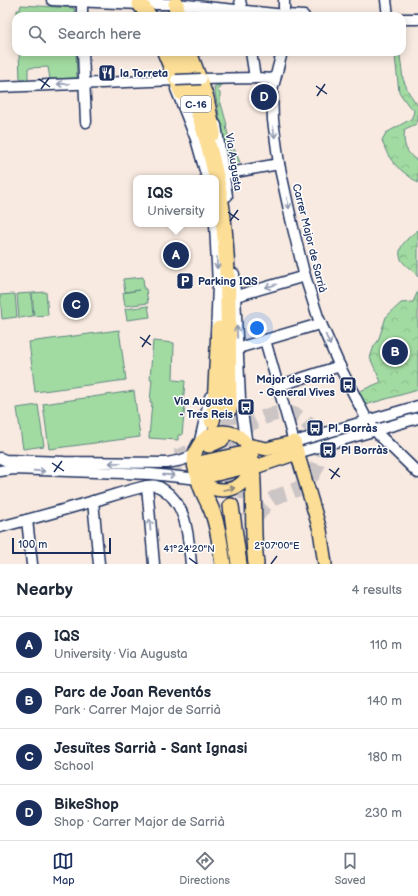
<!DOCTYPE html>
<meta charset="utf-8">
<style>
body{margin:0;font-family:"Balsamiq Sans",sans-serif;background:#f2f2f3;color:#1f2937}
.scale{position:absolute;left:12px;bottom:10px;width:99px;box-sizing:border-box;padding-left:4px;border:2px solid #1b2f5e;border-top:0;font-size:11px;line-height:14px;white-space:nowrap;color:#1b2f5e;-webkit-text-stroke:3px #fff;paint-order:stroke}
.you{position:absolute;left:257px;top:328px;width:14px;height:14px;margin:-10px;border:3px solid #fff;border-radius:50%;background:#1a73e8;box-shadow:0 0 0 6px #1a73e833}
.badge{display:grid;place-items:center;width:26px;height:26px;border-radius:50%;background:#1b2f5e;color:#fff;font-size:13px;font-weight:700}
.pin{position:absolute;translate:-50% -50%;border:2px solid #fff;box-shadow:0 1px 4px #0006}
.popup{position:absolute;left:133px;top:175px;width:86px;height:52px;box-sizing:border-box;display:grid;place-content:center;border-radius:8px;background:#fff;filter:drop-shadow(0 1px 3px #0005);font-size:13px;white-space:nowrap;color:#747a83}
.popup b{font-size:15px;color:#1f2937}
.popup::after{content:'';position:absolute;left:50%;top:100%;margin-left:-8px;border:8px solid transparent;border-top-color:#fff}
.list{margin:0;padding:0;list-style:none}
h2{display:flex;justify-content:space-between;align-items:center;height:52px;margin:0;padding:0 16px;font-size:17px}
h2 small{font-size:13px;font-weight:400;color:#747a83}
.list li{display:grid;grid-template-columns:26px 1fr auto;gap:12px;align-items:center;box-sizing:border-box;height:56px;padding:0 16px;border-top:1px solid #e0e1e3}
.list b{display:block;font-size:15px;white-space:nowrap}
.list p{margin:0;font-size:13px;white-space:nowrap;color:#747a83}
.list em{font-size:13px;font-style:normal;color:#747a83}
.icon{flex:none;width:22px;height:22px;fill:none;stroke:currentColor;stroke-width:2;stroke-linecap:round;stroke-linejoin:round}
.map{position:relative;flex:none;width:418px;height:564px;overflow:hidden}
.search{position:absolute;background:#fff;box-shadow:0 2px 10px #0003;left:12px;right:12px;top:12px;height:44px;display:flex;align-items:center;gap:10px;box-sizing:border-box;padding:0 14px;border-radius:12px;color:#747a83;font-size:15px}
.sheet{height:276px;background:#fff}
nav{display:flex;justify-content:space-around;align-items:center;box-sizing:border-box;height:56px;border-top:1px solid #e0e1e3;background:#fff;font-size:11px;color:#747a83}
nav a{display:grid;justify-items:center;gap:2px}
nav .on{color:#1b2f5e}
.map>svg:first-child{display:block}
</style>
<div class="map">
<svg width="418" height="564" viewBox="0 0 418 564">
<defs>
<pattern id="grass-tufts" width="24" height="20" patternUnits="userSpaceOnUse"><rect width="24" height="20" fill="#a2dba1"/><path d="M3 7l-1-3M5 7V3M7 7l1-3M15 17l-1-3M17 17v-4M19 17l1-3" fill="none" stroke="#8bbc8d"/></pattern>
<pattern id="forest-crowns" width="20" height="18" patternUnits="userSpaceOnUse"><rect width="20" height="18" fill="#a2dba1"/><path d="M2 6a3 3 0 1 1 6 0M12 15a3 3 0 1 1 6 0" fill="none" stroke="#8bbc8d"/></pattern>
</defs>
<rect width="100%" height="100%" fill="#f8eae0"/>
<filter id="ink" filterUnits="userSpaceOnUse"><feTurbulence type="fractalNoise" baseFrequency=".025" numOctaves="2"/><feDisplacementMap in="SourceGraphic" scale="8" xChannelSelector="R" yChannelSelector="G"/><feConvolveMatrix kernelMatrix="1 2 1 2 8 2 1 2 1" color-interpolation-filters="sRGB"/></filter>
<g filter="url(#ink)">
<!-- grass -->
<polygon fill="url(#grass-tufts)" stroke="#5e8580" points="218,85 221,85 220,89 219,88 217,90 220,93 220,100 227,125 226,126 230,144 229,150 233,152 234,149 240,162 234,162 231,157 226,153 214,87"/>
<!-- forest -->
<g fill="url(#forest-crowns)" stroke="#5e8580">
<path d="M395,56H400L403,79L409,93L418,106V121L416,124L405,129C402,143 406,154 418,161V183C400,169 389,164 382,140L386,133L411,119L413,115L414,110L408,105L399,92Z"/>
<path d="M418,230V277C414,270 406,267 402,261C394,248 409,237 418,230Z"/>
<polygon points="418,291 418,390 365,405 358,392 381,382 370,358 374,346 378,341 386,317 401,303 413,302"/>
</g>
<!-- garden -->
<g fill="#a2dba1" stroke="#5e8580">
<polygon points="21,5 74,8 75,16 17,16 17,10 20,10"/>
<polygon points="19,52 76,52 77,78 50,79 48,67 28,68 28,79 20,79"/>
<polygon points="143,277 144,289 146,289 148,303 125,306 123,293 139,290 125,292 123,279"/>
<polygon points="46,292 48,315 34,316 32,293"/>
<polygon points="31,293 33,316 19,318 17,294"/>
<polygon points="15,294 17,317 2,319 0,295"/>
<polygon points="148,306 150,317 127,320 125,309"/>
<polygon points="119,330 126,380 35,392 29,342"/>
<polygon points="153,341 174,343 173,380 185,381 183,405 185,405 182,435 178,435 178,440 149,438 152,402 150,402 152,379 150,379"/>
<polygon points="134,391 140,437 49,449 43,404"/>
<polygon points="38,405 44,446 23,449 17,408"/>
</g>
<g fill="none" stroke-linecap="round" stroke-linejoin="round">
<!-- highway-tunnel -->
<g stroke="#ccc5c6" stroke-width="15" stroke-dasharray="15 8" stroke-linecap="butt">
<polyline points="159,0 164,16"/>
<polyline points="229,409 231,506"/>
<path d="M222,439C248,428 278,399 305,421C327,439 323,474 299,488C290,493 279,494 271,500C262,507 256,517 251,527"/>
<path d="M175,457C196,453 203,440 212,421"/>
<polyline points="166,464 203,463"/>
<polyline points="245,500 247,491 256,477"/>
</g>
<!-- minor casing -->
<g stroke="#1b2f5e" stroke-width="13">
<g id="minor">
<polyline points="52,0 140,4 176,4 285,15 304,16"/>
<polyline points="82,0 82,16"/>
<polyline points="240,0 243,16"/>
<polyline points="284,0 284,16"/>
<polyline points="386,0 388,16"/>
<polyline points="402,19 418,19"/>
<polyline points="83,52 86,122"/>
<polyline points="251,52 255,78"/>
<polyline points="282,52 272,91 273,120 279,164 293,228 304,273 318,317 341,369 367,420 379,435 418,473"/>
<polyline points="201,79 255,78 275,79"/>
<polyline points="0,87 176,80"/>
<polyline points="176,89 196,139 207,178"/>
<polyline points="216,125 227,196"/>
<polyline points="224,174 279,164"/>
<polyline points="215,224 218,285 216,336"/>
<polyline points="234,274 240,399 247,445"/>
<polyline points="236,296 305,276"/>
<polyline points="265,340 294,442 418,406"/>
<polyline points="238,348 316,325 321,324"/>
<polyline points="278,386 340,366"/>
<polyline points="199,445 210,397"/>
<polyline points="297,453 418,418"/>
<polyline points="0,458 5,460 64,462 167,463 182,460 195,455"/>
<polyline points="0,471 13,469 151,474 199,479"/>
<polyline points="147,486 154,564"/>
<polyline points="93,501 99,564"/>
<polyline points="27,520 32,564"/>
<path d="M0,527C31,519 63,510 94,501C111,496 129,490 147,486C152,485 157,485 161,488C188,504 188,537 191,564"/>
</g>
</g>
<!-- major casing -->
<g stroke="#1b2f5e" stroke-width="16">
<g id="major">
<circle cx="223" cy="461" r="29"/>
<polyline points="247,445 267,449 294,442 320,530 325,564"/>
<polyline points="252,468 297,453"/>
</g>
</g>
<!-- highway casing -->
<g stroke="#1b2f5e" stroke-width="18">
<g id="highway">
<polyline points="140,4 149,16"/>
<polyline points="176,4 177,16"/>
<polyline points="165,52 182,93"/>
<path d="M177,52C197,103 214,155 222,209C230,275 228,343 229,409"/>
<polyline points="189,52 206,98 213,133"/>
<polyline points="212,421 215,406 219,329"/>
<polyline points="209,445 222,439"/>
<polyline points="203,463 244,454"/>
<path d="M252,468C255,500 252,532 256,564"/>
<polyline points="208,475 242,467"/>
<path d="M199,479C201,491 208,500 212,511C219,528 220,546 223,564"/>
<polyline points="231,506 239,564"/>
</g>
</g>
<!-- minor -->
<use href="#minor" stroke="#fff" stroke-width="10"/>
<!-- major -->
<use href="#major" stroke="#fcde96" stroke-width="13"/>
<!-- highway -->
<use href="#highway" stroke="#fcde96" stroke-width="15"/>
<!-- minor-bridge casing -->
<g stroke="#1b2f5e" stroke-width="13" stroke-linecap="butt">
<polyline id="minor-bridge" points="176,80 201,79"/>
</g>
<!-- minor-bridge -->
<use href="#minor-bridge" stroke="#fff" stroke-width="10"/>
</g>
<!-- one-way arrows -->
<defs><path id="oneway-shaft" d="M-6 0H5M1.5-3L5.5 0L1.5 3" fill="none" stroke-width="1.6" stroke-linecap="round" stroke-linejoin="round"/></defs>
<g stroke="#8d97ae">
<use href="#oneway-shaft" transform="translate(63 84) rotate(178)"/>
<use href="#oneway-shaft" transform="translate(274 132) rotate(81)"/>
<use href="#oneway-shaft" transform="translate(288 203) rotate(78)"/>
<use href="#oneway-shaft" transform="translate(217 263) rotate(88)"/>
<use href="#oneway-shaft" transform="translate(271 286) rotate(164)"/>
<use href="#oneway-shaft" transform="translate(237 332) rotate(-93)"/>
<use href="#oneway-shaft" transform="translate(328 340) rotate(66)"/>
<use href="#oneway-shaft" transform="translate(115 463) rotate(-180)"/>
<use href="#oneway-shaft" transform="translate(39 471) rotate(4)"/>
<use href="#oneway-shaft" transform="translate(169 475) rotate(4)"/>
<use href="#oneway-shaft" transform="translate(150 525) rotate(-95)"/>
</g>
<use stroke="#8c867a" href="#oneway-shaft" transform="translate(229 489) rotate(-10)"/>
</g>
<!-- ticks -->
<path fill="none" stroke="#1b2f5e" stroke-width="1.5" d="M39,79L50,87M316,86L327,94M41,89L49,78M317,96L325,84M228,212L239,220M230,221L238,210M140,337L151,345M142,347L150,335M52,463L64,471M329,469L340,477M54,472L62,461M331,479L339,468M189,558L197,564M271,564L277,556"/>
<!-- icons -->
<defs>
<g id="restaurant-square" transform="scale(0.9)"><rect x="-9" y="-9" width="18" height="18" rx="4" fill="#1b2f5e" stroke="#fff"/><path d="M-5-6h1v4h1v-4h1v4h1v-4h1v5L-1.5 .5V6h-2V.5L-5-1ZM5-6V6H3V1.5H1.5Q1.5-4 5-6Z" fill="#fff"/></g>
<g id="parking-square" transform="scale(0.9)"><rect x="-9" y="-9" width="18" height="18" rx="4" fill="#1b2f5e" stroke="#fff"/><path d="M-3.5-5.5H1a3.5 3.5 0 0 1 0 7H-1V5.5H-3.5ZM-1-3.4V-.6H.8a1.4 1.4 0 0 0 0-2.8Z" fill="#fff"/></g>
<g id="bus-square" transform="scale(0.9)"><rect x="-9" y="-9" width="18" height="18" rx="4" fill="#1b2f5e" stroke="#fff"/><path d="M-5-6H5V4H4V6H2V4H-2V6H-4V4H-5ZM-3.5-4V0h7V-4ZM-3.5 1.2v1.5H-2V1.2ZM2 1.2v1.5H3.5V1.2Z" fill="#fff"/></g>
</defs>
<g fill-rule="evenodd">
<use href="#restaurant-square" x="107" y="73"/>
<use href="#parking-square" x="185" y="281"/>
<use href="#bus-square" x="348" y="385"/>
<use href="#bus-square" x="246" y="407"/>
<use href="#bus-square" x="315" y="428"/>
<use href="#bus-square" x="328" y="450"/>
</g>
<g text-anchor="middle" stroke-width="3" stroke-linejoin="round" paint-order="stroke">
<!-- shield labels -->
<rect fill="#fff" stroke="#5f6d8e" stroke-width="1" x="181" y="96" width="30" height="16" rx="3"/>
<g font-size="10" font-weight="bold" fill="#1b2f5e">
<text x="196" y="108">C-16</text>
</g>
<!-- poi labels -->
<g font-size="11" font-weight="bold" fill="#1b2f5e" stroke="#fff" text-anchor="start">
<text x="120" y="77">la Torreta</text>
<text x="198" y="285">Parking IQS</text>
<text x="335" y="383" text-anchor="end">Major de Sarrià<tspan x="335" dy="13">- General Vives</tspan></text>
<text x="233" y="405" text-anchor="end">Via Augusta<tspan x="233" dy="13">- Tres Reis</tspan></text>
<text x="328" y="432">Pl. Borràs</text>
<text x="341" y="454">Pl Borràs</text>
</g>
<!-- street labels -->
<g font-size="11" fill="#1b2f5e" stroke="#fff">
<text transform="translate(234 162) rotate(81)" y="4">Via Augusta</text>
<text transform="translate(310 238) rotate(76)" y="4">Carrer Major de Sarrià</text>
</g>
</g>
<g font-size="10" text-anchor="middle" fill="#1b2f5e" stroke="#fff" stroke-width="3" stroke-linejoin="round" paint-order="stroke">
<text x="277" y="549">2°07'00"E</text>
<text x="189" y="552">41°24'20"N</text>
</g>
</svg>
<div class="scale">100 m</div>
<div class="you"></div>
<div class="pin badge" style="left:176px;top:255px">A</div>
<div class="popup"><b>IQS</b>University</div>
<div class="pin badge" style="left:395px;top:352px">B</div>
<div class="pin badge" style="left:76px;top:305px">C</div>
<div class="pin badge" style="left:264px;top:97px">D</div>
<div class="search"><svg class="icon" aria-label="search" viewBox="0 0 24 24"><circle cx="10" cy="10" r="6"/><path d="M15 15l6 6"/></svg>Search here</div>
</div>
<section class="sheet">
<h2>Nearby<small>4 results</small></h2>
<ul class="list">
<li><span class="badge">A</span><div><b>IQS</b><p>University · Via Augusta</p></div><em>110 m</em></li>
<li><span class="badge">B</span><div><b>Parc de Joan Reventós</b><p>Park · Carrer Major de Sarrià</p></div><em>140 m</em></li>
<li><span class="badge">C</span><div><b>Jesuïtes Sarrià - Sant Ignasi</b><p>School</p></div><em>180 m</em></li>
<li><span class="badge">D</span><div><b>BikeShop</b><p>Shop · Carrer Major de Sarrià</p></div><em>230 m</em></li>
</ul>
</section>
<nav>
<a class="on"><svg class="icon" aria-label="map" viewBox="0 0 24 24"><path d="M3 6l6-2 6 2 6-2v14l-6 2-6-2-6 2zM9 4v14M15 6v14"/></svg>Map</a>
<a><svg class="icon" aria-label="directions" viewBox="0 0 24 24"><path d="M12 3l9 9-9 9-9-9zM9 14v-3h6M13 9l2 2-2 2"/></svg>Directions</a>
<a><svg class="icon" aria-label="saved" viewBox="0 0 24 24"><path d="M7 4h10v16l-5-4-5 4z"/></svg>Saved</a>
</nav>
